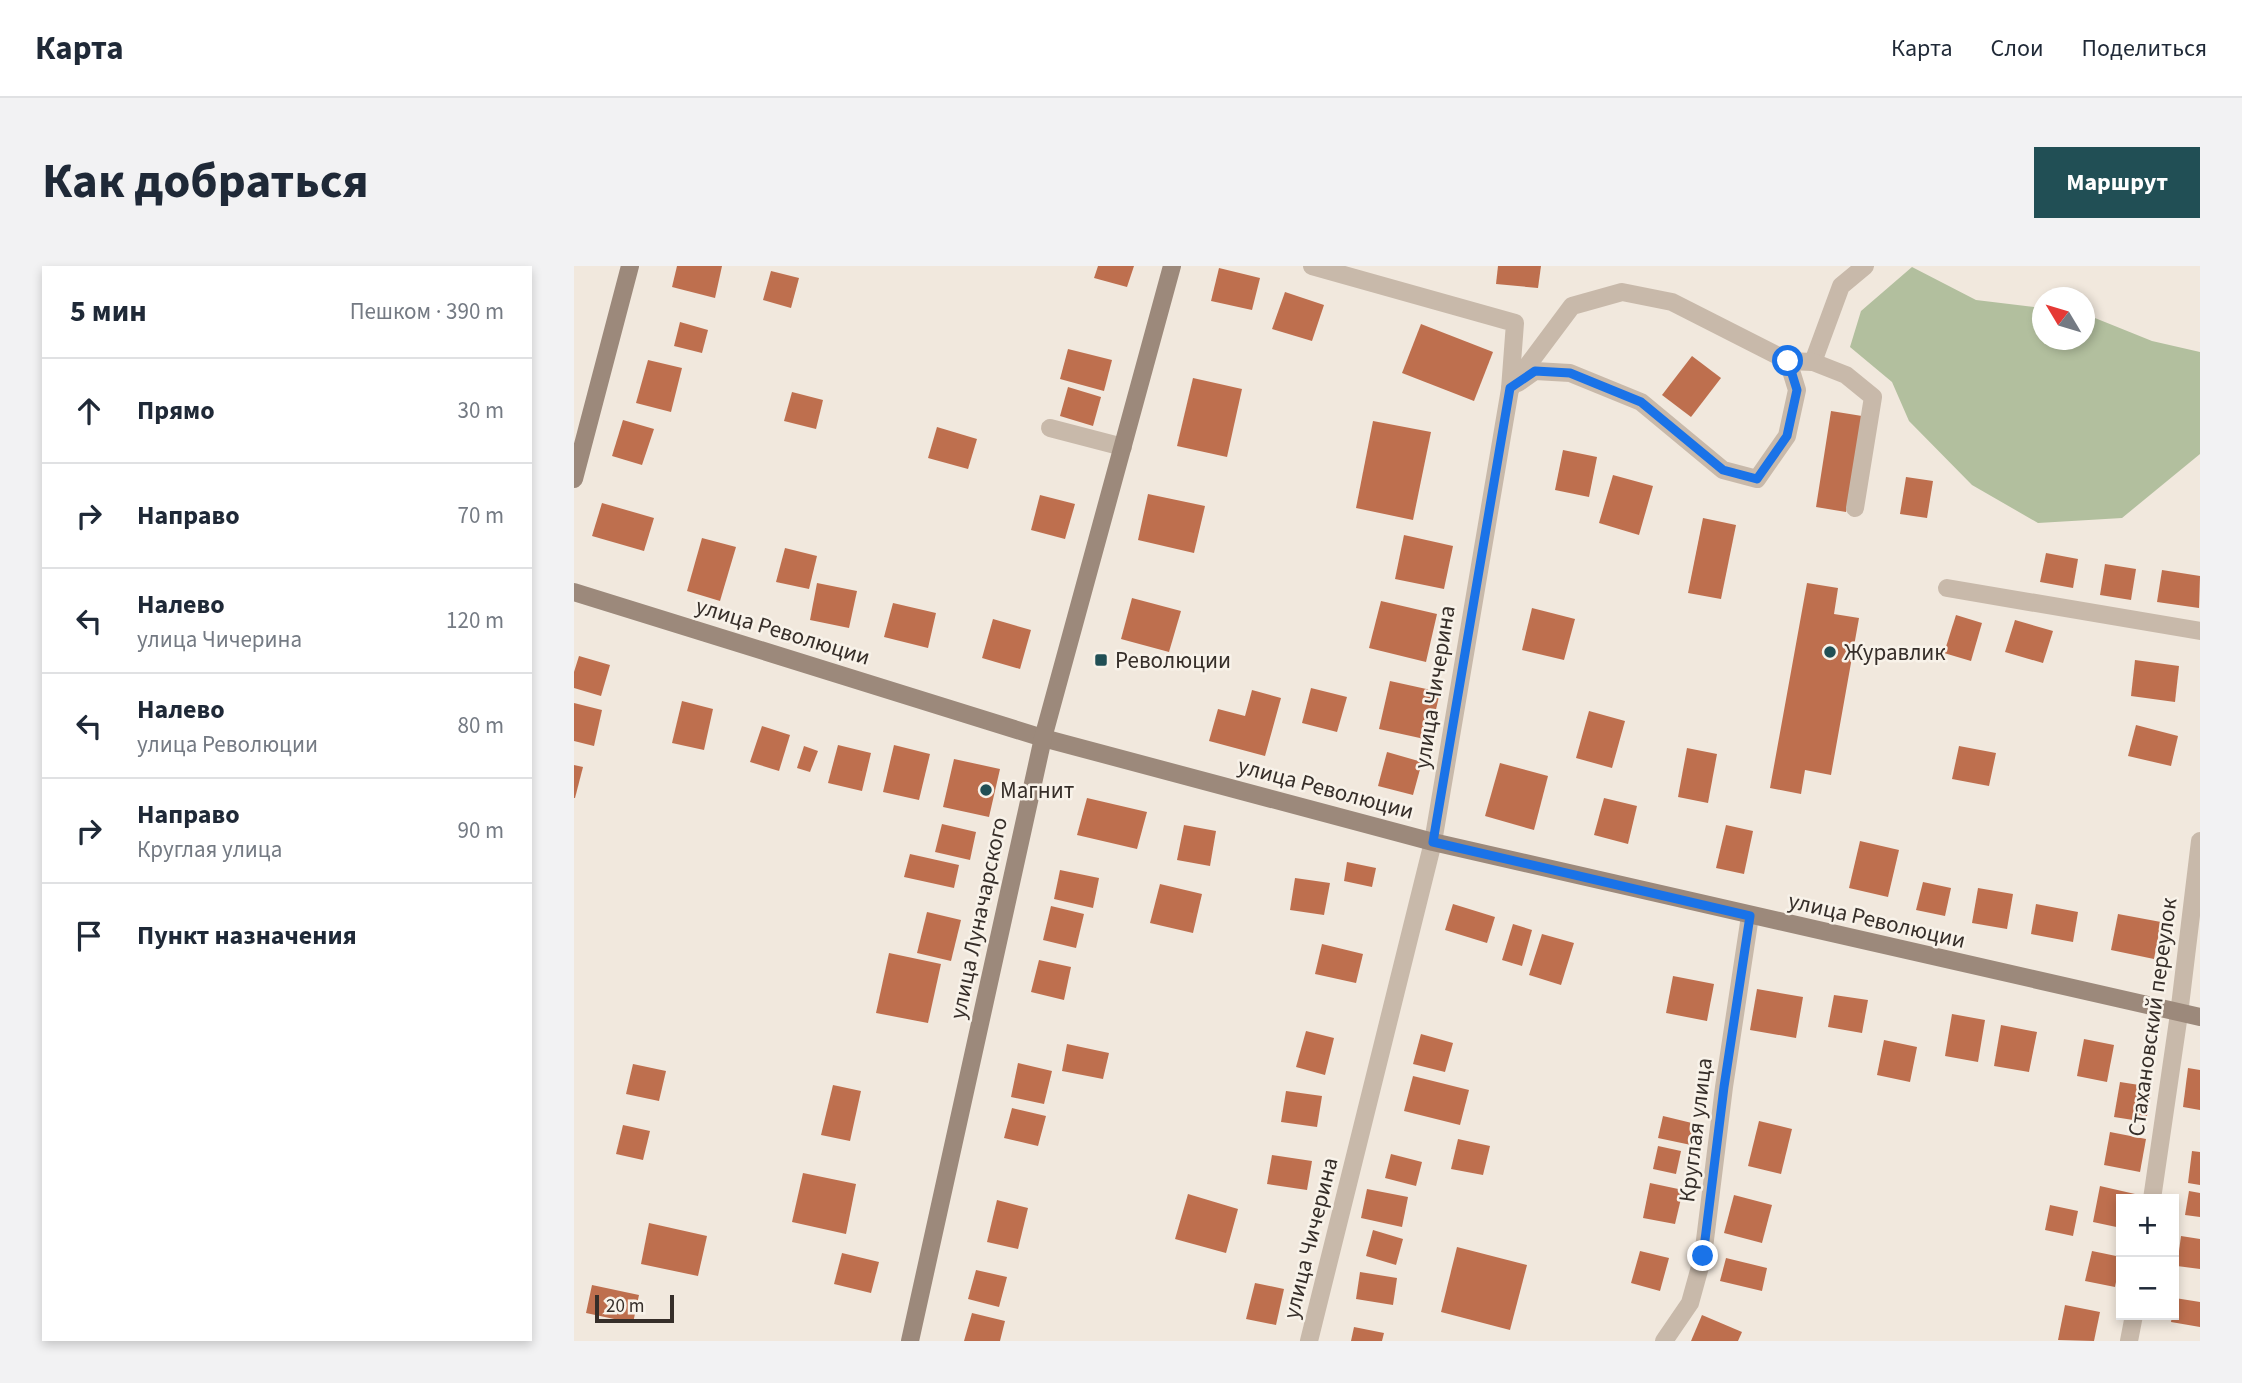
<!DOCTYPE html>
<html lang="ru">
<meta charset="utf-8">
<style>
body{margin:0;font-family:"Source Sans 3",sans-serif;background:#f2f2f3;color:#1f2937}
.controls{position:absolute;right:21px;bottom:21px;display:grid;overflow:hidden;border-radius:0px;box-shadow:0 4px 10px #0003}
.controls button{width:63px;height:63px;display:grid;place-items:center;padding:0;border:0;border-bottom:2px solid #e0e1e3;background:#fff;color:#1f2937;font:35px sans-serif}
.compass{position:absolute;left:1458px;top:21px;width:63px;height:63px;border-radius:50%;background:#fff;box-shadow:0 4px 10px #0003;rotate:308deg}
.scale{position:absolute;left:21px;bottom:18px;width:79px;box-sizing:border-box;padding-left:7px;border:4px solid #362e29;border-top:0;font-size:19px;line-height:24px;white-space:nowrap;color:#362e29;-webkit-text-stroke:5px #f8f2e9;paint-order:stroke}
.stop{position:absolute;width:21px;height:21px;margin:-16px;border:5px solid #1a73e8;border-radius:50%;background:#fff}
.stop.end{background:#1a73e8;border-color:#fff;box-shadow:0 2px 7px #0008}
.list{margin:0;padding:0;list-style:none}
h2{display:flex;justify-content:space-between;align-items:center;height:91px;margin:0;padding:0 28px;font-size:30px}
h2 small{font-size:23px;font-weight:400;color:#747a83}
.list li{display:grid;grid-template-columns:46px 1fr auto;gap:21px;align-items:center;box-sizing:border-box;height:105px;padding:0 28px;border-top:2px solid #e0e1e3}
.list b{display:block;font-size:26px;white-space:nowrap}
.list p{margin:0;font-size:23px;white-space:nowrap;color:#747a83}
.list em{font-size:23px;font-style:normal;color:#747a83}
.icon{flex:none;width:38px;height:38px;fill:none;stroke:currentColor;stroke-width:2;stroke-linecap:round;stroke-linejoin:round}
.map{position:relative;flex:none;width:1626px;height:1075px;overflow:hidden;border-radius:0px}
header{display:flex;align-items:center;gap:42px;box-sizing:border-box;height:98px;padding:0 35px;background:#fff;border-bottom:2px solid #e0e1e3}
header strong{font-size:33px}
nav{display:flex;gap:38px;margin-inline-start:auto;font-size:24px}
.intro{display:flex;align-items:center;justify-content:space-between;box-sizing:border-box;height:168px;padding:0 42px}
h1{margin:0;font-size:49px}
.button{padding:18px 32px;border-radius:0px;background:#214f55;color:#fff;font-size:24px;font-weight:700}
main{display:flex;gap:42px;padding:0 42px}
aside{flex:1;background:#fff;border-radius:0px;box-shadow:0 4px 10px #0003}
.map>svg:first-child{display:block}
</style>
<header>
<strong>Карта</strong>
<nav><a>Карта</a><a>Слои</a><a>Поделиться</a></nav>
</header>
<div class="intro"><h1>Как добраться</h1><a class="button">Маршрут</a></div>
<main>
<aside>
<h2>5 мин<small>Пешком · 390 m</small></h2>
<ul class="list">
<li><svg class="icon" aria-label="ahead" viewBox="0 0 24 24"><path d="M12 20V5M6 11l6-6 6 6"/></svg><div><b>Прямо</b></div><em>30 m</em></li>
<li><svg class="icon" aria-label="right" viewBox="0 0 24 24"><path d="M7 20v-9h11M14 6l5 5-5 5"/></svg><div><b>Направо</b></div><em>70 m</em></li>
<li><svg class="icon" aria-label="left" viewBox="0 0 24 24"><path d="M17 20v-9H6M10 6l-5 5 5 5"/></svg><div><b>Налево</b><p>улица Чичерина</p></div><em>120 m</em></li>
<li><svg class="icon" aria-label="left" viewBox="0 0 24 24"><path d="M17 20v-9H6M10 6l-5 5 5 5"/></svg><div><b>Налево</b><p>улица Революции</p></div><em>80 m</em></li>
<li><svg class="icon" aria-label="right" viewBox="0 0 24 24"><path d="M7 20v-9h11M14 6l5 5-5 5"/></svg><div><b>Направо</b><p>Круглая улица</p></div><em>90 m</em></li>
<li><svg class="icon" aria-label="arrive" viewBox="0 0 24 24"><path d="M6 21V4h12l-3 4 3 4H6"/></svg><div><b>Пункт назначения</b></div></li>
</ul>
</aside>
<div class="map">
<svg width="1626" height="1075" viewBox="0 0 1626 1075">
<rect width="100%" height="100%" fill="#f1e8dd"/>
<!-- green -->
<polygon fill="#b2bf9e" points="1338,1 1402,34 1468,42 1468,74 1510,74 1511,48 1578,75 1626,86 1626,188 1548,252 1464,257 1398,219 1335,155 1318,116 1276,81 1287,45"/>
<!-- building -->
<g fill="#be6f4e">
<polygon points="103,0 148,0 141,32 98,21"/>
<polygon points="524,0 560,0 553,21 520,12"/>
<polygon points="924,0 967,0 964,22 922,18"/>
<polygon points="645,2 686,12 678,44 637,35"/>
<polygon points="197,5 225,12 217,42 189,34"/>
<polygon points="711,26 750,39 738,75 698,63"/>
<polygon points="106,56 134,64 128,87 100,80"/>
<polygon points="847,58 919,86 900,135 828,107"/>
<polygon points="494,83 538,94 530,125 486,113"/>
<polygon points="1118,90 1147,112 1117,151 1088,129"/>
<polygon points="74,94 108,102 97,146 62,137"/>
<polygon points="619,112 668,123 653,191 603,180"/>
<polygon points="494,121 527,131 519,160 486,150"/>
<polygon points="218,126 249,134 242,163 210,155"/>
<polygon points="1257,145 1288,150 1272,246 1242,241"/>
<polygon points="49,154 80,163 68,199 38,190"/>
<polygon points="799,155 857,166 839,254 782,242"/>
<polygon points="363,161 403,173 394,203 354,192"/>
<polygon points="989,184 1023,191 1015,231 981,224"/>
<polygon points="1039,209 1079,220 1065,269 1025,257"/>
<polygon points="1332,211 1359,215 1353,252 1326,248"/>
<polygon points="574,228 631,240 620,287 564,274"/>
<polygon points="466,229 501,238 491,273 457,264"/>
<polygon points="28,237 80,252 70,285 18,270"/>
<polygon points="1129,252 1162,259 1147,333 1114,327"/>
<polygon points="830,269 879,280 870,323 821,313"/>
<polygon points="128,272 162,281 146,335 113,325"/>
<polygon points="211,282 243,290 235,323 202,316"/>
<polygon points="1472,287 1504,293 1499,322 1466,316"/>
<polygon points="1531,298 1562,303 1557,334 1526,329"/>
<polygon points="1588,304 1626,310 1625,342 1583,336"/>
<polygon points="243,317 283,325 275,362 236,354"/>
<polygon points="1233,317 1264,322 1260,348 1285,352 1257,509 1231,504 1227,528 1196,522"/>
<polygon points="558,332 607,345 595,386 547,373"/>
<polygon points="807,335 863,348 852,396 795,382"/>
<polygon points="319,337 362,347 354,382 310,371"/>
<polygon points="958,342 1001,353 990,394 948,384"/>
<polygon points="1382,349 1408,357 1397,395 1370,387"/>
<polygon points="419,353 457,364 446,403 408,392"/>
<polygon points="1441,354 1479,365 1469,397 1431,386"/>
<polygon points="5,390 36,399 27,430 0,422 0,406"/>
<polygon points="1561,394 1605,400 1601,436 1557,430"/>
<polygon points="816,415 866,426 855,474 805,463"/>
<polygon points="737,422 773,431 763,466 728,457"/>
<polygon points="678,424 707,432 691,490 635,475 644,443 671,450"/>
<polygon points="108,435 139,443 130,484 98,477"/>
<polygon points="0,437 28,444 20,480 0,475"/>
<polygon points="1015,445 1051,455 1038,502 1002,492"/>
<polygon points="1562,459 1604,470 1597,500 1554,490"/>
<polygon points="188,460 216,469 205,505 176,496"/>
<polygon points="264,479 297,487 288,525 254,517"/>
<polygon points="320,479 356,488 345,534 309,526"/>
<polygon points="230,480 244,485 236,506 223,502"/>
<polygon points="1385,480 1422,487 1415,520 1378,513"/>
<polygon points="1113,482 1143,488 1134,537 1104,531"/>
<polygon points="813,486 848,496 839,529 804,520"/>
<polygon points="380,493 426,503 415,551 369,541"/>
<polygon points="926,497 974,510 960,564 911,550"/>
<polygon points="0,499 9,501 1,532 0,532"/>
<polygon points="513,532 573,546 563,583 503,569"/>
<polygon points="1030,532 1063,540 1054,578 1020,569"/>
<polygon points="368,558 402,566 396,594 361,586"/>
<polygon points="610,559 642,565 636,600 603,594"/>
<polygon points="1152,559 1179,565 1170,608 1142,602"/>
<polygon points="1286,575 1325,584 1314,631 1275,622"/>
<polygon points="336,588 385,599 380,622 330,611"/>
<polygon points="773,596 802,602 798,621 770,615"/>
<polygon points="486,604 525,612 519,642 480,633"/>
<polygon points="721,612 756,617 750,649 716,644"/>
<polygon points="1349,616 1377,622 1371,650 1342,644"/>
<polygon points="586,618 628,628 619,667 576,657"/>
<polygon points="1404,622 1439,628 1433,663 1398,657"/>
<polygon points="879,638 921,651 913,677 871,664"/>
<polygon points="1462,638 1504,646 1499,676 1457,668"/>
<polygon points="477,640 510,648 502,682 469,674"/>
<polygon points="353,646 387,654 377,695 343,687"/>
<polygon points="1544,648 1587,656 1580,693 1537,684"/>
<polygon points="939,658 958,664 948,700 928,694"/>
<polygon points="968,668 1000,677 987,719 955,709"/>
<polygon points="748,678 789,688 782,717 741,708"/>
<polygon points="315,687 367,698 354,757 302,747"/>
<polygon points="465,694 497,701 490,734 457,726"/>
<polygon points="1099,710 1140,718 1133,755 1092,747"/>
<polygon points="1183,723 1229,731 1222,772 1176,764"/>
<polygon points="1260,729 1294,734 1288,767 1254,761"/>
<polygon points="1378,748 1411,754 1404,796 1371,790"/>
<polygon points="1427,759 1463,766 1455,806 1420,800"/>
<polygon points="732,765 760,772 751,809 722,801"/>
<polygon points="847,768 879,777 871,806 839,798"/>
<polygon points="1510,773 1540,779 1533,816 1503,810"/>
<polygon points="1310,774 1343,781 1336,816 1303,809"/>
<polygon points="493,778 535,787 529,813 488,805"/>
<polygon points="444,797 478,805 470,838 437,831"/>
<polygon points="59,798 92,805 85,835 52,828"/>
<polygon points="1614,802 1626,804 1626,844 1609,841"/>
<polygon points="839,810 895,824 886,859 830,845"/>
<polygon points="1546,816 1578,821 1572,856 1540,851"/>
<polygon points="259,819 287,825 276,875 247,869"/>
<polygon points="712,825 748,830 743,861 707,856"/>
<polygon points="438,842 472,850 464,880 430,872"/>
<polygon points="1089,850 1122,858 1117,879 1084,872"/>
<polygon points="1185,855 1218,863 1207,908 1174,900"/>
<polygon points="49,859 76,865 69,894 42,888"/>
<polygon points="1536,866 1572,873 1566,906 1530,899"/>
<polygon points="884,873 916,880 909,909 877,903"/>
<polygon points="1084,880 1107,885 1102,908 1079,903"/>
<polygon points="1618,885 1626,886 1626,919 1614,917"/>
<polygon points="817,888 848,896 842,920 811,912"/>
<polygon points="698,889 738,895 733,924 693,918"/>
<polygon points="229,907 282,918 272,968 218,956"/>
<polygon points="1076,917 1109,924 1101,958 1069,952"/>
<polygon points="1526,920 1561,928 1560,933 1547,933 1547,962 1519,956"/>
<polygon points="793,923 834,931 828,961 787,952"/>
<polygon points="1615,925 1626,927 1626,951 1611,949"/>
<polygon points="614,928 664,943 652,987 601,973"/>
<polygon points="1160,929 1198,939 1188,977 1150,967"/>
<polygon points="423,934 454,942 444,983 413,976"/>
<polygon points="1476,939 1504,945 1499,970 1471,964"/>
<polygon points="75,957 133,970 124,1010 67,998"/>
<polygon points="799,964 829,973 822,999 792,990"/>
<polygon points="1607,970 1626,973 1626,1003 1603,1000"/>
<polygon points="883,981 953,999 936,1064 867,1046"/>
<polygon points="1066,985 1095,992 1086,1025 1057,1017"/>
<polygon points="1518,985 1547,991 1541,1021 1511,1015"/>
<polygon points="268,987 305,996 297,1027 260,1018"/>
<polygon points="1152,992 1193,1002 1188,1025 1146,1015"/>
<polygon points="402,1004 433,1011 425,1041 394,1033"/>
<polygon points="786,1006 823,1012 819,1039 782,1033"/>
<polygon points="681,1017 710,1023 702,1059 672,1053"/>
<polygon points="18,1019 65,1029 59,1057 12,1047"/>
<polygon points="1601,1032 1626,1036 1626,1061 1597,1056"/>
<polygon points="1491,1039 1526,1046 1520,1075 1484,1074"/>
<polygon points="398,1047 431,1055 426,1075 390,1075"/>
<polygon points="1128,1049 1168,1066 1164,1075 1117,1075"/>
<polygon points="780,1061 810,1067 808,1075 777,1075"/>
</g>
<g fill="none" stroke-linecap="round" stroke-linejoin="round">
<!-- street -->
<g stroke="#c8b9aa" stroke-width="18">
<polyline points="1239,96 1267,20 1291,0"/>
<polyline points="944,117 961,105 996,107 1067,136 1149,204 1183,213 1213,170 1223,124 1214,95"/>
<polyline points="936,123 998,40 1048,26 1098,36 1214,95 1239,96 1272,109 1299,131 1281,242"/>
<polyline points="476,162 549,181"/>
<polyline points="1373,322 1626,365"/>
<polyline points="1578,933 1605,748 1626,575"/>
<polyline points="735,1075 859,576 936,123 941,57 738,0"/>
<polyline points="1090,1075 1116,1037 1129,990 1150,821 1176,650"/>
<polyline points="1555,1075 1560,1049"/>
</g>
<!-- secondary -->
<g stroke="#9c897b" stroke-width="18">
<polyline points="0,213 56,0"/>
<polyline points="0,326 469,472 859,576 1626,751"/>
<polyline points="336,1075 469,472 598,0"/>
</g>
</g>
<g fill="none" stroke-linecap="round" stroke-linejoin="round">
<!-- route -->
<polyline stroke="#1a73e8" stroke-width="9" points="1129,990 1150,821 1176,650 859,576 936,122 961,105 996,107 1067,136 1149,204 1183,213 1213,170 1223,124 1214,95"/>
</g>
<!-- markers -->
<g fill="#214f55" stroke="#f8f2e9" stroke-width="2.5">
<circle cx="1256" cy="386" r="7"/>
<rect x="520" y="387" width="14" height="14" rx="3.5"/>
<circle cx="412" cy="524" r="7"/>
</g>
<g text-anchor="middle" stroke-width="5" stroke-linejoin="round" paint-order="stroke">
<!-- street labels -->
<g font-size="23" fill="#362e29" stroke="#f8f2e9">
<text transform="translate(209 365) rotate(17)" y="8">улица Революции</text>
<text transform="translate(860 421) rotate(-81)" y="8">улица Чичерина</text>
<text transform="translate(752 522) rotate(15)" y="8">улица Революции</text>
<text transform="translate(404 652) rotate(-78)" y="8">улица Луначарского</text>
<text transform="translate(1303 654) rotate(13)" y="8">улица Революции</text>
<text transform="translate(1578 751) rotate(-82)" y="8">Стахановский переулок</text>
<text transform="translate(1121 864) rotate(-83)" y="8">Круглая улица</text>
<text transform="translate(736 972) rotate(-76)" y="8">улица Чичерина</text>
</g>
<!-- poi labels -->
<g font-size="23" fill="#362e29" stroke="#f8f2e9" text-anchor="start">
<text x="1270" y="394">Журавлик</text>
<text x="541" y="402">Революции</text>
<text x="426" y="532">Магнит</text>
</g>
</g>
</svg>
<div class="controls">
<button>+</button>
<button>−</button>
</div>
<svg class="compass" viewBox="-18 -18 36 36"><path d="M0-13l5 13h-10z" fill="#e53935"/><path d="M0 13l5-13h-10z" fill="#747a83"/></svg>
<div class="scale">20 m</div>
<div class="stop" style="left:1214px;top:95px"></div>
<div class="stop end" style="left:1129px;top:990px"></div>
</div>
</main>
